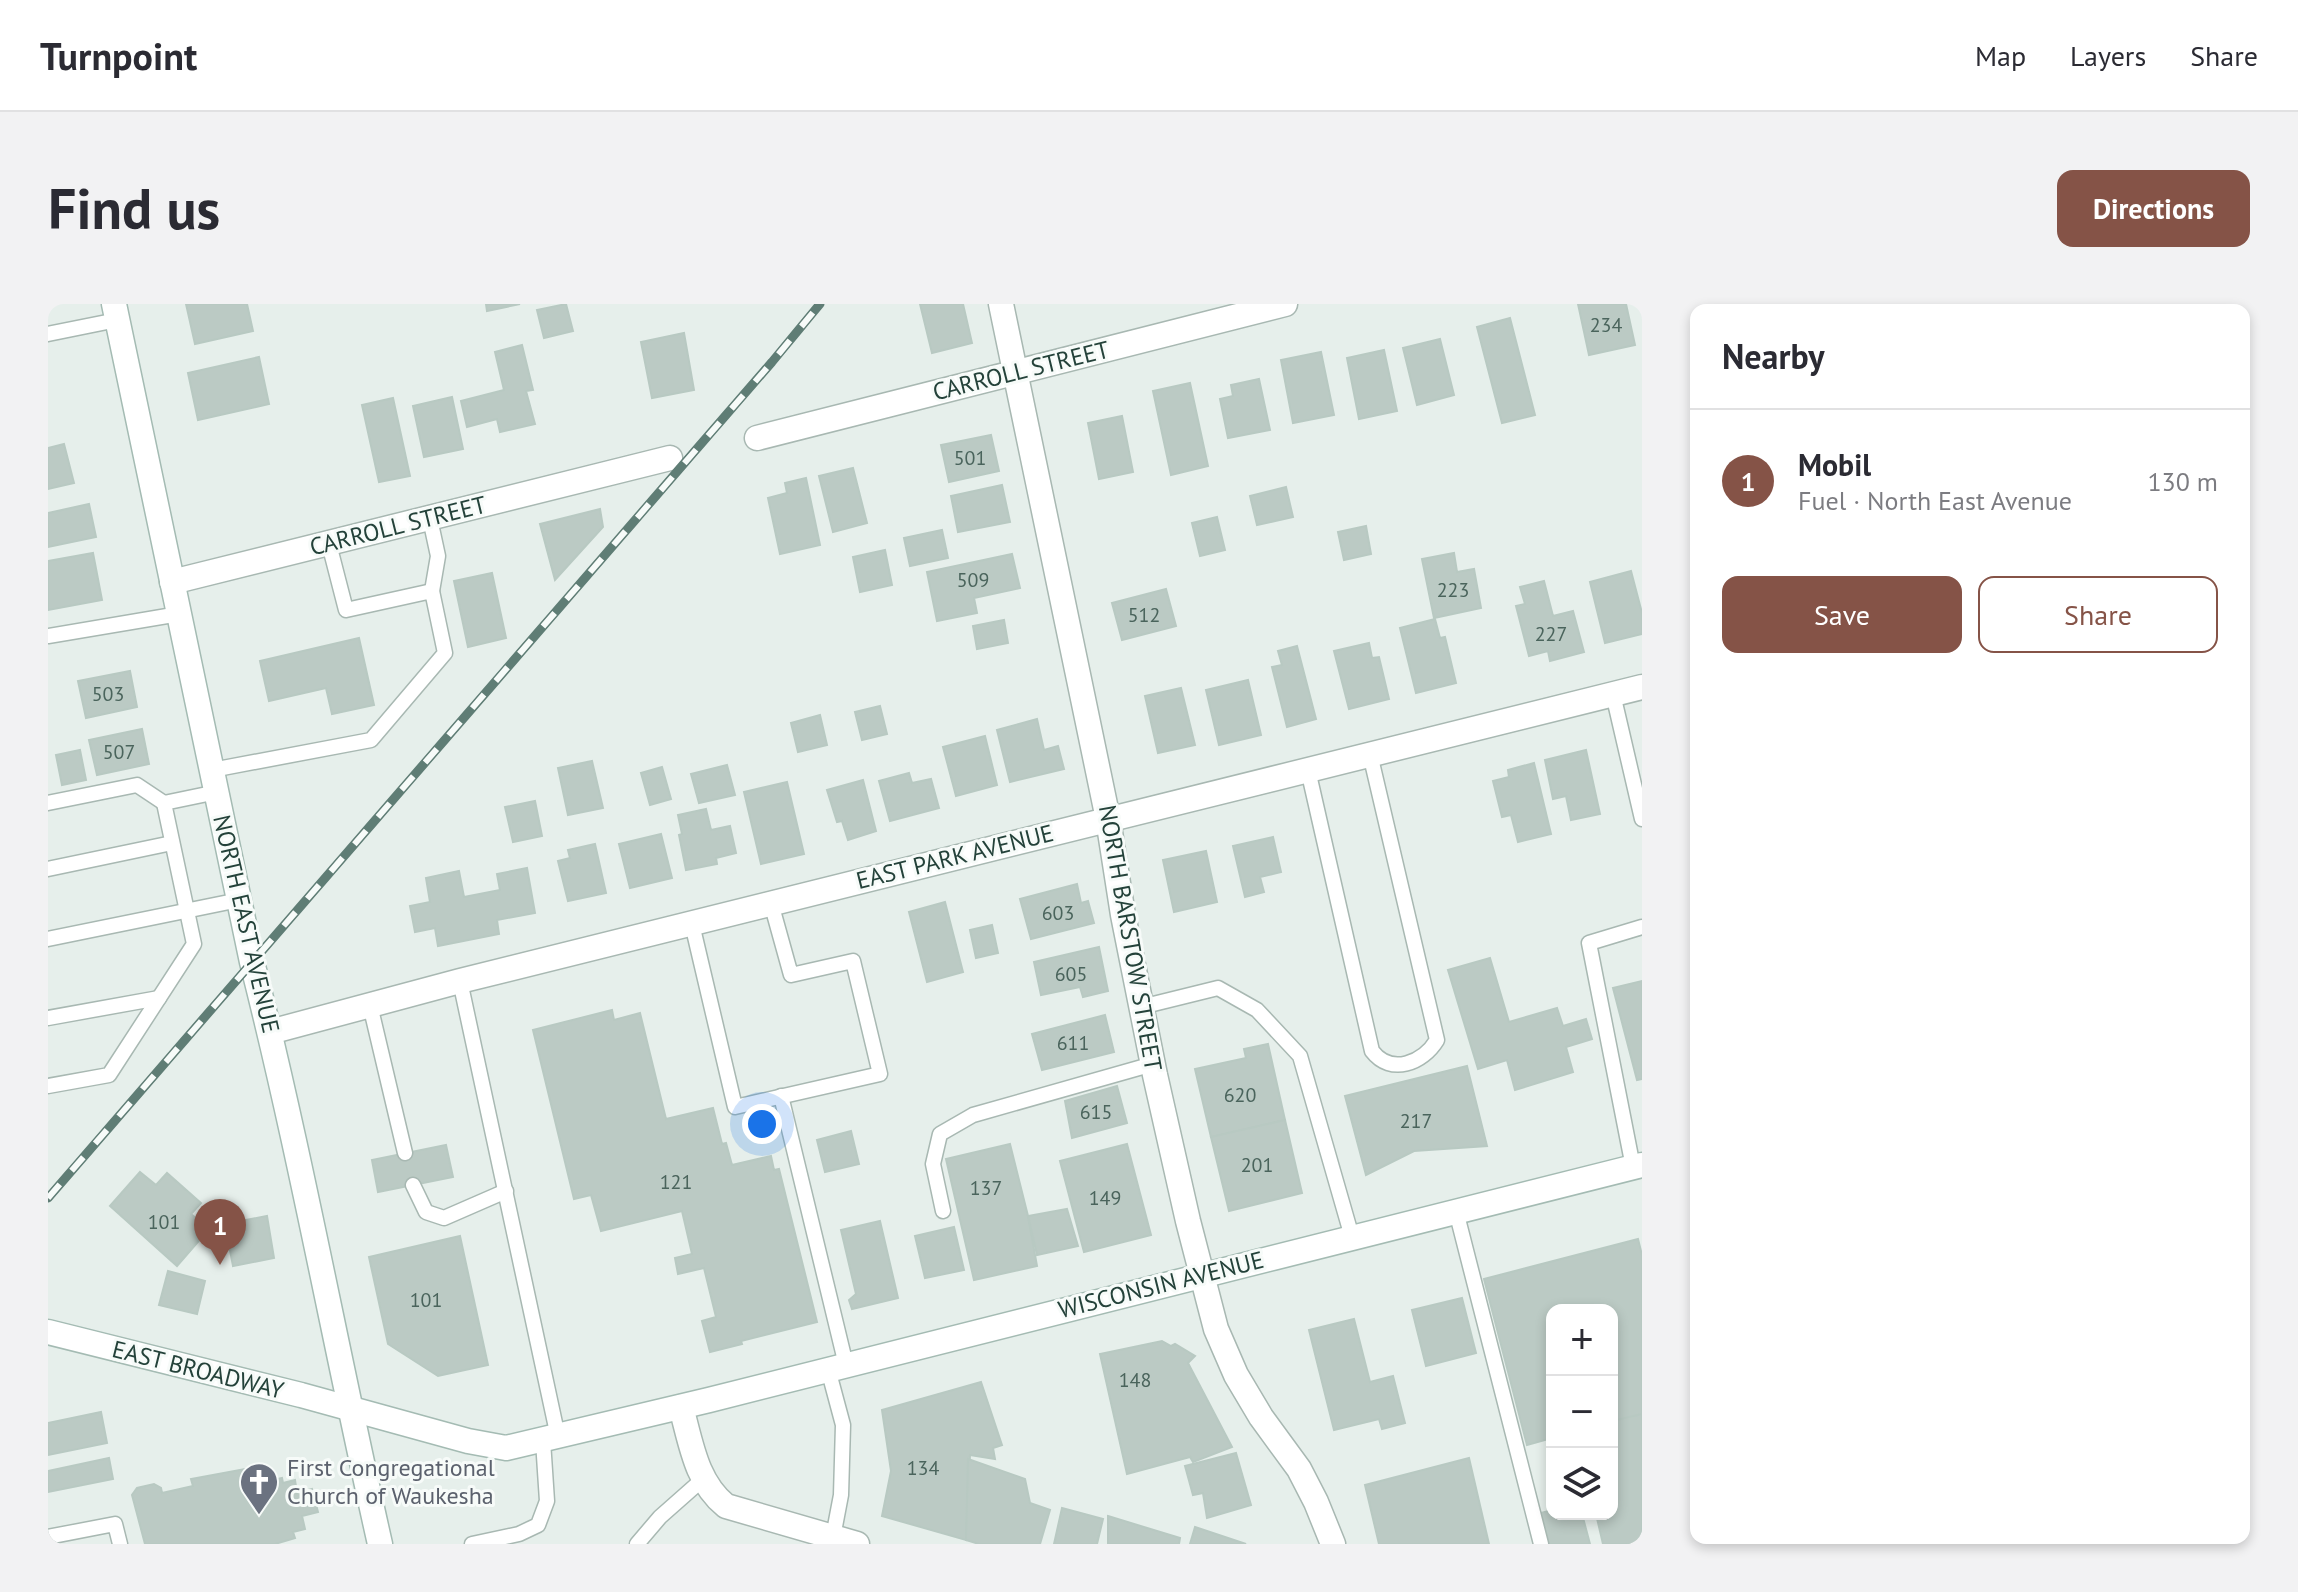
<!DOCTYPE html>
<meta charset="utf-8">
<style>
body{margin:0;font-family:"PT Sans",sans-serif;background:#f2f2f3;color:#2b2b33}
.controls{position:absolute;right:24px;bottom:24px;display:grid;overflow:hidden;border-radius:16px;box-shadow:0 4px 12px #0003}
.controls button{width:72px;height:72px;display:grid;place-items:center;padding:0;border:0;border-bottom:2px solid #e1e1e2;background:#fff;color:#2b2b33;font:40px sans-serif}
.you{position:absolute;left:714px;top:820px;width:28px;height:28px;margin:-20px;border:6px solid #fff;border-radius:50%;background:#1a73e8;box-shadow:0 0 0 12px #1a73e833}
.badge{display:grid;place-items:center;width:52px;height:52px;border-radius:50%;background:#855347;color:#fff;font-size:26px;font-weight:700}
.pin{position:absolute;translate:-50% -66px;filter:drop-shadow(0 2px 4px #0008)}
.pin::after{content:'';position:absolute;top:42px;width:28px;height:24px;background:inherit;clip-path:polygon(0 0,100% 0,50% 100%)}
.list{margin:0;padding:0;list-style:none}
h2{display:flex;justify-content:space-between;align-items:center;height:104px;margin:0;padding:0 32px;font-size:34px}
h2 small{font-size:26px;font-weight:400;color:#7c7c81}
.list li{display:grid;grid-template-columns:52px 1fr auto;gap:24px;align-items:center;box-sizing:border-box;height:144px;padding:0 32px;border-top:2px solid #e1e1e2}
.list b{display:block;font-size:30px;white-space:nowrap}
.list p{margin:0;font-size:26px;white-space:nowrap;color:#7c7c81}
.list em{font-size:26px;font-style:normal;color:#7c7c81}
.actions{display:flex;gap:16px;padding:24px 32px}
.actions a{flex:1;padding:18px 0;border:2px solid #855347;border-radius:16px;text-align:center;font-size:28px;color:#855347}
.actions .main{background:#855347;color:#fff}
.icon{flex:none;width:44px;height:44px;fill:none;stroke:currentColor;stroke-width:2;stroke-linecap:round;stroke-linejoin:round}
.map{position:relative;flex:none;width:1594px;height:1240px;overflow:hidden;border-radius:16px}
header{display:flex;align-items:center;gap:48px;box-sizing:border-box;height:112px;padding:0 40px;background:#fff;border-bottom:2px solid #e1e1e2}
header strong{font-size:38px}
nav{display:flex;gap:44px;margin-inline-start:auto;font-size:28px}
.intro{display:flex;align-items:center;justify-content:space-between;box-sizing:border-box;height:192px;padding:0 48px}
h1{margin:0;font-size:56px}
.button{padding:20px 36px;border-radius:16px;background:#855347;color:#fff;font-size:28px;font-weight:700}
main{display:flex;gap:48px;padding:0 48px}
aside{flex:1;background:#fff;border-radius:16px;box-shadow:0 4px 12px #0003}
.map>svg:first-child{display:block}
</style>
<header>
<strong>Turnpoint</strong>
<nav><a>Map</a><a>Layers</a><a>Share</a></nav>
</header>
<div class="intro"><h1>Find us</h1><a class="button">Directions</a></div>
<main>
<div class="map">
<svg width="1594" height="1240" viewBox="0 0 1594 1240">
<rect width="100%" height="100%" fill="#e6efeb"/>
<!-- building -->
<g fill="#bbcac4" stroke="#b8c9c2" stroke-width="2">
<polygon points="138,0 199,0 205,27 147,40"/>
<polygon points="438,0 472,0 439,7"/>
<polygon points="518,0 525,27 496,34 489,6"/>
<polygon points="872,0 915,0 924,39 884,49"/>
<polygon points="1530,0 1578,0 1587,41 1541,51"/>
<polygon points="1462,14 1487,111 1454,119 1429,23"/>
<polygon points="636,29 646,86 604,94 593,38"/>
<polygon points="1392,35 1406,91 1369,101 1355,44"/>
<polygon points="474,41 485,86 478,87 487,120 452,128 449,115 419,123 413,97 456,86 447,48"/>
<polygon points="1336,46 1349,107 1311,115 1299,54"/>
<polygon points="1273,48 1286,111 1245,119 1233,56"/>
<polygon points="211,53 221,100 150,116 140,69"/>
<polygon points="1211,75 1222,126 1180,134 1172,95 1185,92 1183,81"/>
<polygon points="1142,79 1160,162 1123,171 1105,87"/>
<polygon points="404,93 415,145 376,153 365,102"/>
<polygon points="345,94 362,172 331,178 314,101"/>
<polygon points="1074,112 1085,168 1051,175 1040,119"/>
<polygon points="943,131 951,167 901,178 893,141"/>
<polygon points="16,140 26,179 0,185 0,144"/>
<polygon points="805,164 819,219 785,228 771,172"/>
<polygon points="758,174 772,241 732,250 720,194 739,189 737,179"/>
<polygon points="954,181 962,218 910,228 903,192"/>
<polygon points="1238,183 1245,213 1209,221 1202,192"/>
<polygon points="41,200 48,233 0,243 0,209"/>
<polygon points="552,205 555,223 507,276 492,220"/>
<polygon points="1169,213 1177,246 1152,252 1144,219"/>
<polygon points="1318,222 1323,250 1296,256 1290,228"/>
<polygon points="894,226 900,254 862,262 856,234"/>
<polygon points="837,246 844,281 812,288 805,253"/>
<polygon points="45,249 54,296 0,306 0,257"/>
<polygon points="1406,249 1409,268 1426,265 1433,304 1386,314 1374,255"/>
<polygon points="964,250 972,284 926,294 929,309 889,317 879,268"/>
<polygon points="1583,267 1594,309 1594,330 1557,339 1542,278"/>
<polygon points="444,269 458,334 420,343 406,277"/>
<polygon points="1496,277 1505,312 1525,307 1536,348 1502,357 1500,347 1481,352 1468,302 1477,300 1472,283"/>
<polygon points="1118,285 1128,322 1074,336 1064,299"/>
<polygon points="1387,315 1392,334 1397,333 1408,379 1368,389 1352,324"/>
<polygon points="956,316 960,339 929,345 925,322"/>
<polygon points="311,334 326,401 284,410 278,384 221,397 212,357"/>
<polygon points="1321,339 1324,354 1331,353 1341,395 1301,405 1286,347"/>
<polygon points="1249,342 1268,415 1239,423 1224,363 1234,361 1230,347"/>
<polygon points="82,367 89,403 38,414 30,377"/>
<polygon points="1200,376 1213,431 1171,441 1158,386"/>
<polygon points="1133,384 1147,441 1110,449 1097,392"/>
<polygon points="832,402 839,430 814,436 807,408"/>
<polygon points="772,411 779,441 750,448 743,419"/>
<polygon points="989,415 996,446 1010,442 1016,465 962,478 949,426"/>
<polygon points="94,425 101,460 49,471 41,436"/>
<polygon points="937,432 949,481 908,492 895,443"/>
<polygon points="32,446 38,476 14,481 8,451"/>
<polygon points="1538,446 1552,510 1523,516 1518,492 1505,495 1497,456"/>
<polygon points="544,457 555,504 520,511 510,464"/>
<polygon points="1486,459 1503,530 1470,538 1463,511 1454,513 1445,477 1461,473 1460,466"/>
<polygon points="679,461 687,491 651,499 643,470"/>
<polygon points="614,463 623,495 602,501 593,469"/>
<polygon points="861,469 864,479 883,475 891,504 842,517 831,477"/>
<polygon points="815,476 828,527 800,536 794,517 789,518 779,486"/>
<polygon points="739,478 756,550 713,560 696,488"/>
<polygon points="487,497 494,532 465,538 457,503"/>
<polygon points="658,505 663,526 682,522 688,549 668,554 669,560 638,566 631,531 634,530 630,511"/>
<polygon points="613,530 624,574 582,584 571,540"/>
<polygon points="1225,533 1233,568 1212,573 1216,588 1197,593 1185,542"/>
<polygon points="547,540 558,589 520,597 510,557 522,554 520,546"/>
<polygon points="1158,547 1169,598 1126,608 1115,556"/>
<polygon points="479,564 487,609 449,616 451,630 390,642 387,624 367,628 362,602 382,598 378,574 411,567 416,593 452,586 449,570"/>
<polygon points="1029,580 1033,599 1040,597 1046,619 983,635 972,595"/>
<polygon points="897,598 915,668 879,678 861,608"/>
<polygon points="944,621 950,649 928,654 922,626"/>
<polygon points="1051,643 1060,687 1035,693 1032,683 993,691 986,658"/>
<polygon points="1442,654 1461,718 1509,704 1515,722 1538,715 1544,735 1518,743 1525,768 1467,786 1459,756 1430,765 1400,666"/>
<polygon points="1594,677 1594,775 1589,776 1565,684"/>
<polygon points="564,706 566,716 592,709 618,815 665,804 674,840 678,839 684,861 723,852 726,866 731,865 769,1018 693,1037 694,1040 662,1048 654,1017 668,1013 656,964 630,970 627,954 644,950 634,907 553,927 543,891 526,895 485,726"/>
<polygon points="1057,711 1066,748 994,766 984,730"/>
<polygon points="1220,740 1237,816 1163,833 1147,765 1198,754 1196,745"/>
<polygon points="1419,762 1439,842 1366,847 1318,871 1297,792"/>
<polygon points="1069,782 1079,819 1024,834 1017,797"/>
<polygon points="1237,816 1254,889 1181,907 1163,833"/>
<polygon points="803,827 811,860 777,868 769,836"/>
<polygon points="962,840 980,912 989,962 926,976 898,855"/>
<polygon points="1079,840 1103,931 1036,948 1012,857"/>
<polygon points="398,841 405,873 330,888 324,856"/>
<polygon points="92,868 108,881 119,869 153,899 143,910 161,925 129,962 62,902"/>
<polygon points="1019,905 1030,942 989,951 980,912"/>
<polygon points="219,912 226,954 185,962 177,920"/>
<polygon points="832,917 850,994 804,1005 801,996 808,990 793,926"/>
<polygon points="906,923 916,966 877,974 867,932"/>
<polygon points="412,932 440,1061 390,1072 340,1040 321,953"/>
<polygon points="1590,935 1594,951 1594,1111 1564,1118 1564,1006 1504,1006 1504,1134 1479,1141 1436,975"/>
<polygon points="120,967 157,977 149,1010 111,1001"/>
<polygon points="1414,994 1428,1049 1378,1062 1364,1006"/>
<polygon points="1306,1015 1322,1078 1345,1072 1357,1119 1334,1125 1331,1115 1286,1126 1261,1026"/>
<polygon points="1114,1037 1123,1042 1127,1040 1147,1052 1140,1059 1184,1143 1145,1158 1142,1153 1079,1170 1052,1050"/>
<polygon points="933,1078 954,1141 945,1144 947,1155 922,1151 918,1236 834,1212 843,1167 834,1106"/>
<polygon points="53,1108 59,1139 0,1151 0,1119"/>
<polygon points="1594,1110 1594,1240 1555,1240 1548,1210 1564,1210 1564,1117"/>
<polygon points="1188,1149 1203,1201 1159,1214 1155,1189 1145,1191 1137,1162"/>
<polygon points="61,1154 65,1175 0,1188 0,1167"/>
<polygon points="1421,1154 1441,1240 1331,1240 1317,1181"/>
<polygon points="920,1155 977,1175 982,1199 1002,1206 992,1240 931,1240 918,1236"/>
<polygon points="208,1163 212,1179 234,1174 235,1179 247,1176 249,1189 264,1185 270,1208 254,1212 257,1225 245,1228 247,1234 227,1240 97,1240 84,1191 89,1184 106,1180 113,1184 114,1189 145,1182 143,1175"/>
<polygon points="1014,1204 1055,1215 1049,1240 1006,1240"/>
<polygon points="1504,1206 1504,1210 1534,1210 1542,1240 1501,1240 1493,1209"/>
<polygon points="1060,1212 1132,1234 1131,1240 1060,1240"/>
<polygon points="1147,1223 1198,1240 1142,1240"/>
</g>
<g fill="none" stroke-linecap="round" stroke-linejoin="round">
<!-- service casing -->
<g stroke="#a8b8b2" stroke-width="17">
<g id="service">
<polyline points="0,30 69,16"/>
<polyline points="382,215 390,252 384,287"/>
<polyline points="0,332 131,310"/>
<polyline points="1565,390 1594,515"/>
<polyline points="164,466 323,436 397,349 384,287 298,306 281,240"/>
<path d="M1260,466L1324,747C1343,772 1375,759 1389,736L1322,450"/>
<polyline points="0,499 89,481 116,499"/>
<polyline points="0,565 124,539"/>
<polyline points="644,620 687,803 832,770 805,657 743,671 723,599"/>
<polyline points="0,635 191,596"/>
<polyline points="412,677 510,1133"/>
<polyline points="322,701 357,849"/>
<polyline points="1093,703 1170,684 1209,706 1252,752 1304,933"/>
<polyline points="0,714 111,694"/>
<polyline points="0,782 61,771 146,640 116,499 169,488"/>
<polyline points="733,792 798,1061"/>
<polyline points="1585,863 1541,639 1594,623"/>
<polyline points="365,881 378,908 396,914 458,887"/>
<polyline points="895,907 885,860 892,830 925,811 1105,760"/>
<polyline points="1408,907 1493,1240"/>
<polyline points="780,1065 795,1121 793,1191 785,1233"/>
<polyline points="0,1233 67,1220 72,1240"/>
<polyline points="424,1240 471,1230 490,1221 499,1197 495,1137"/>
<polyline points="589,1240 612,1213 655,1175"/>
</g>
</g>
<!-- minor casing -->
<g stroke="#a8b8b2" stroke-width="27">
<g id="minor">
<polyline points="709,134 1237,0"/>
<polyline points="124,278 622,154"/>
<polyline points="222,728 412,677 1594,383"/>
<path d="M633,1103C643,1139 648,1178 678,1202L809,1240"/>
</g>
</g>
<!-- tertiary casing -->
<g stroke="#a8b8b2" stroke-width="27">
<polyline id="tertiary" points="953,0 1060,515 1075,611 1107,771 1140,917 1168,1025 1188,1071 1213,1113 1251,1165 1268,1198 1285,1240"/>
</g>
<!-- secondary casing -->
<g stroke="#a4bbb3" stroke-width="27">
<g id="secondary">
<path d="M66,0L204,658C253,851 288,1046 332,1240"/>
<polyline points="0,1028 253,1091 420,1137 458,1144 661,1096 1594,861"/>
</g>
</g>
<!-- service -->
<use href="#service" stroke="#fff" stroke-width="14"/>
<!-- minor -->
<use href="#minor" stroke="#fff" stroke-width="24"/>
<!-- tertiary -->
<use href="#tertiary" stroke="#fff" stroke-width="24"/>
<!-- secondary -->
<use href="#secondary" stroke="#fff" stroke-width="24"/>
<!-- rail casing -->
<g stroke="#5f7d75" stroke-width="9">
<polyline id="rail" points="0,894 724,58 772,0"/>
</g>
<!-- rail -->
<use href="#rail" stroke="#f7fbf9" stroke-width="6" stroke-dasharray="18" stroke-linecap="butt"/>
</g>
<!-- icons -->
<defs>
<g id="church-pin" transform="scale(2)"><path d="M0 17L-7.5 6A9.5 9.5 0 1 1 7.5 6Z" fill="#6b7280" stroke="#f7fbf9"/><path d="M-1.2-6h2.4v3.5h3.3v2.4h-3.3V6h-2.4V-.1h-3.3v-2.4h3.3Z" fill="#fff"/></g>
</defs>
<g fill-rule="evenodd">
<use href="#church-pin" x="211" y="1178"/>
</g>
<g text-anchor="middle" stroke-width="6" stroke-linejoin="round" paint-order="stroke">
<!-- number labels -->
<g font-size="20" fill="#4a645c">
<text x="1558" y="28">234</text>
<text x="922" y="161">501</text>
<text x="925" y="283">509</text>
<text x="1405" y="293">223</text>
<text x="1096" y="318">512</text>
<text x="1503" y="337">227</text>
<text x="60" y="397">503</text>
<text x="71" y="455">507</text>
<text x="1010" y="616">603</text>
<text x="1023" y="677">605</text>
<text x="1025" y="746">611</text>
<text x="1192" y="798">620</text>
<text x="1048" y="815">615</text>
<text x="1368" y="824">217</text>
<text x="1209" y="868">201</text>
<text x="628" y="885">121</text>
<text x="938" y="891">137</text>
<text x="1057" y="901">149</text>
<text x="116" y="925">101</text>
<text x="378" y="1003">101</text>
<text x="1087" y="1083">148</text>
<text x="875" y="1171">134</text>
</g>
<!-- street labels -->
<g font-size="24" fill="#24423a" stroke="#f7fbf9">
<text transform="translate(973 67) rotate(-14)" y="8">CARROLL STREET</text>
<text transform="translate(350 222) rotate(-14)" y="8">CARROLL STREET</text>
<text transform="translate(907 553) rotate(-14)" y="8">EAST PARK AVENUE</text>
<text transform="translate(198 620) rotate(77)" y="8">NORTH EAST AVENUE</text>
<text transform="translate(1082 634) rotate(80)" y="8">NORTH BARSTOW STREET</text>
<text transform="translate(1113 981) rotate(-14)" y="8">WISCONSIN AVENUE</text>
<text transform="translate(150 1066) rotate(14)" y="8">EAST BROADWAY</text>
</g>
<!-- worship labels -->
<g font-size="24" fill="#5b616d" stroke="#f7fbf9" text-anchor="start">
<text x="239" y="1172">First Congregational<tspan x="239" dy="28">Church of Waukesha</tspan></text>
</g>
</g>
</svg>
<div class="controls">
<button>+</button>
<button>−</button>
<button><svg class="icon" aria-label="layers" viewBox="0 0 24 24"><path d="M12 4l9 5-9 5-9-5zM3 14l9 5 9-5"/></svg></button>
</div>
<div class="you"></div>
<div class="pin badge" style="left:172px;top:961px">1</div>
</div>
<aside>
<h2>Nearby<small></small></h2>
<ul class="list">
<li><span class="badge">1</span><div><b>Mobil</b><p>Fuel · North East Avenue</p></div><em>130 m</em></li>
</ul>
<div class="actions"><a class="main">Save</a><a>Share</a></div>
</aside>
</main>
